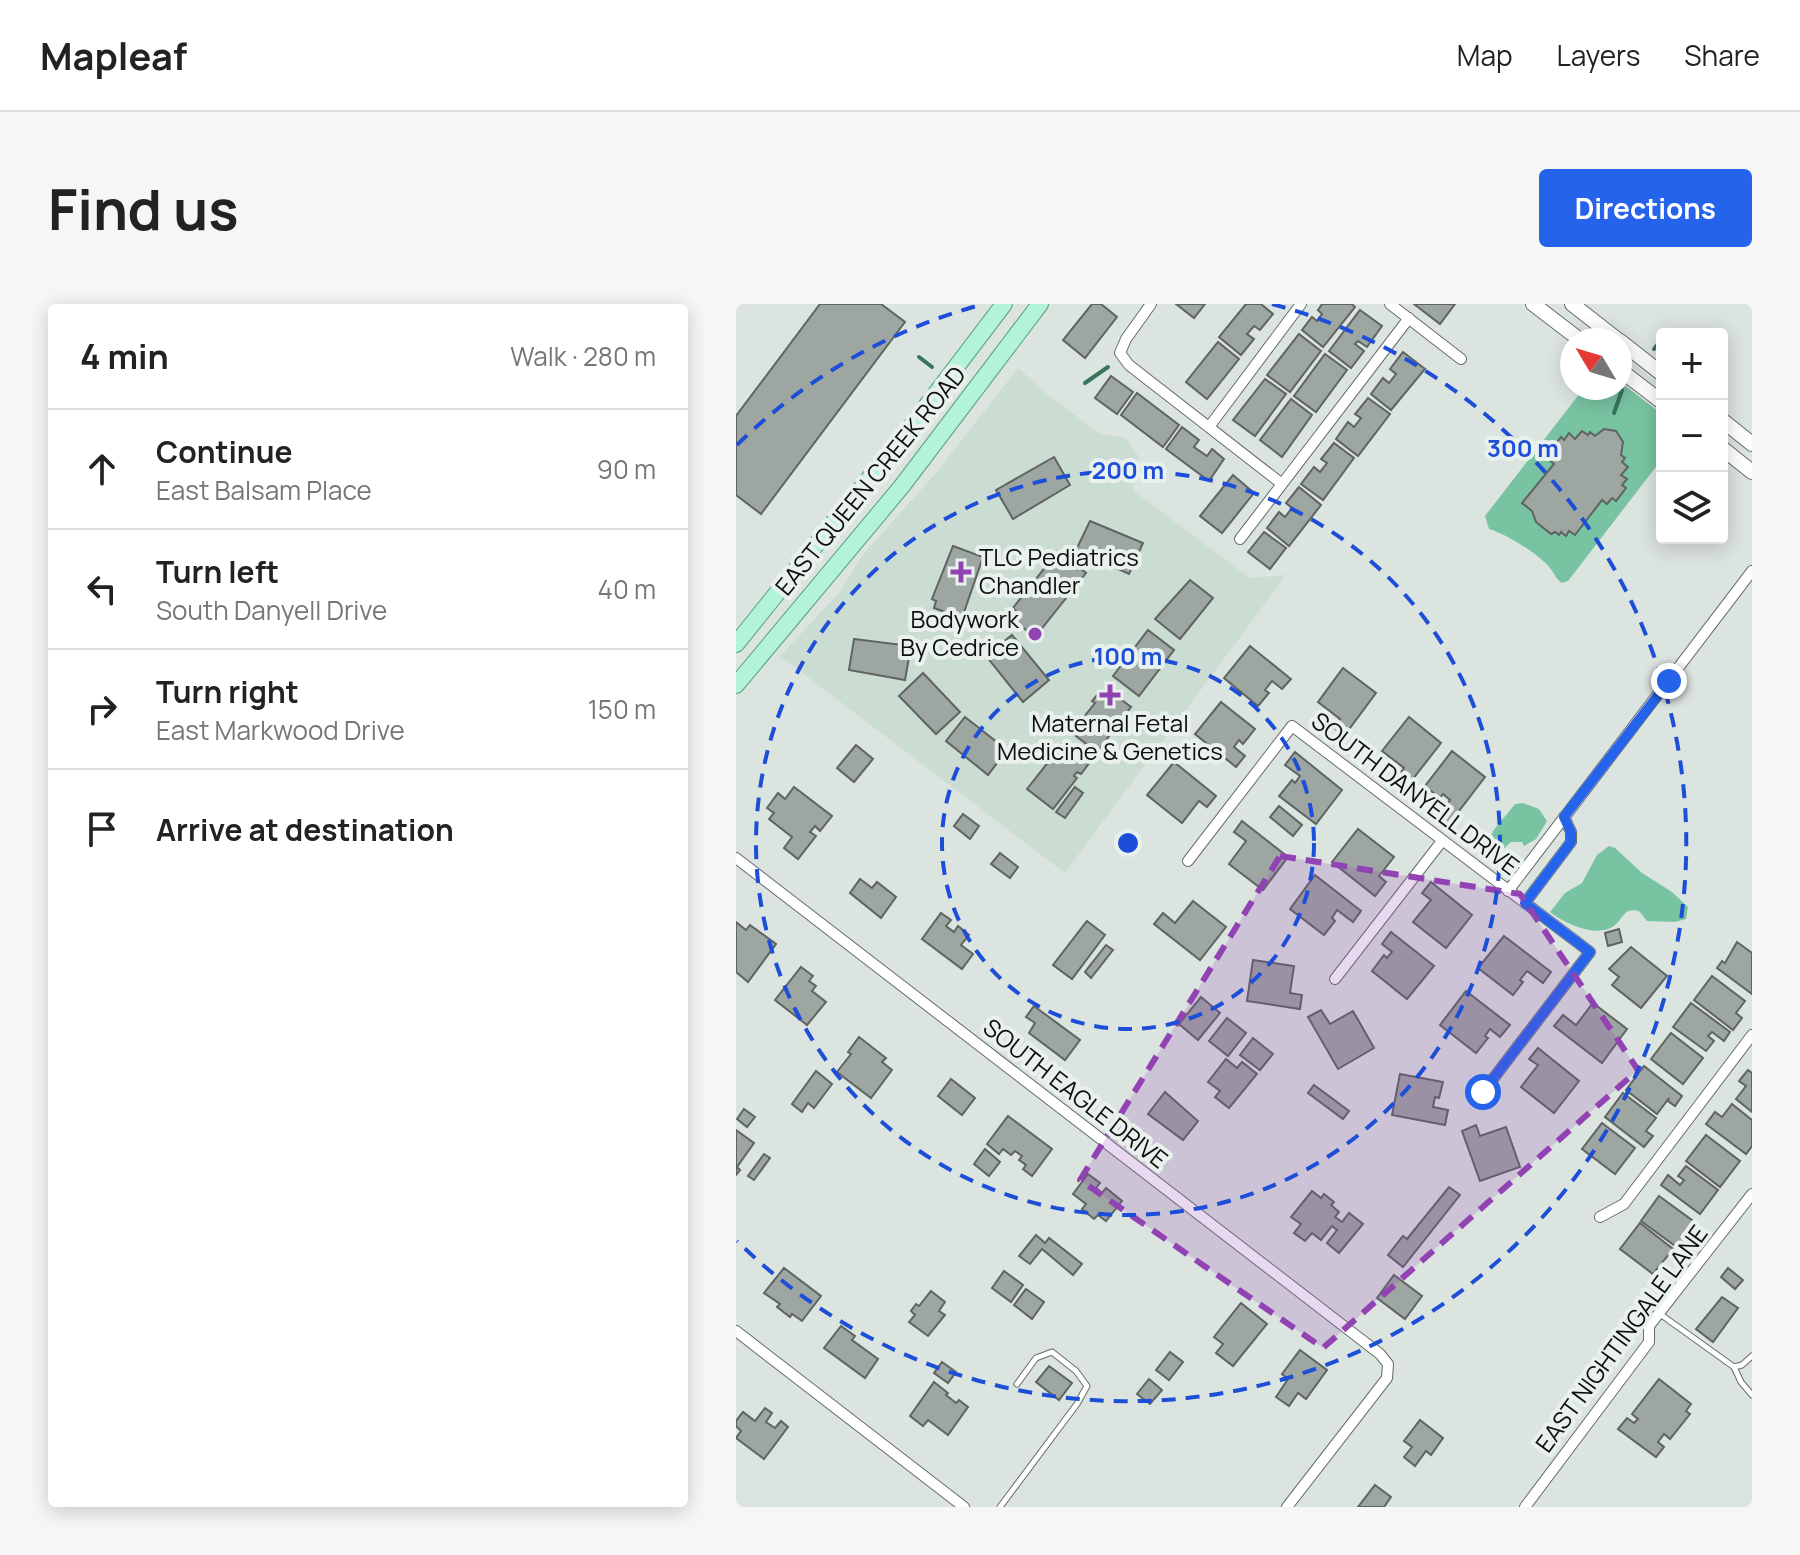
<!DOCTYPE html>
<meta charset="utf-8">
<style>
body{margin:0;font-family:Manrope,sans-serif;background:#f6f6f6;color:#222}
.controls{position:absolute;right:24px;top:24px;display:grid;overflow:hidden;border-radius:8px;box-shadow:0 4px 20px #0003}
.controls button{width:72px;height:72px;display:grid;place-items:center;padding:0;border:0;border-bottom:2px solid #e0e0e0;background:#fff;color:#222;font:40px sans-serif}
.compass{position:absolute;left:824px;top:24px;width:72px;height:72px;border-radius:50%;background:#fff;box-shadow:0 4px 20px #0003;rotate:308deg}
.stop{position:absolute;width:24px;height:24px;margin:-18px;border:6px solid #2563eb;border-radius:50%;background:#fff}
.stop.end{background:#2563eb;border-color:#fff;box-shadow:0 2px 8px #0008}
.list{margin:0;padding:0;list-style:none}
h2{display:flex;justify-content:space-between;align-items:center;height:104px;margin:0;padding:0 32px;font-size:34px}
h2 small{font-size:26px;font-weight:400;color:#767676}
.list li{display:grid;grid-template-columns:52px 1fr auto;gap:24px;align-items:center;box-sizing:border-box;height:120px;padding:0 32px;border-top:2px solid #e0e0e0}
.list b{display:block;font-size:30px;white-space:nowrap}
.list p{margin:0;font-size:26px;white-space:nowrap;color:#767676}
.list em{font-size:26px;font-style:normal;color:#767676}
.icon{flex:none;width:44px;height:44px;fill:none;stroke:currentColor;stroke-width:2;stroke-linecap:round;stroke-linejoin:round}
.map{position:relative;flex:none;width:1016px;height:1203px;overflow:hidden;border-radius:8px}
header{display:flex;align-items:center;gap:48px;box-sizing:border-box;height:112px;padding:0 40px;background:#fff;border-bottom:2px solid #e0e0e0}
header strong{font-size:38px}
nav{display:flex;gap:44px;margin-inline-start:auto;font-size:28px}
.intro{display:flex;align-items:center;justify-content:space-between;box-sizing:border-box;height:192px;padding:0 48px}
h1{margin:0;font-size:56px}
.button{padding:20px 36px;border-radius:8px;background:#2563eb;color:#fff;font-size:28px;font-weight:700}
main{display:flex;gap:48px;padding:0 48px}
aside{flex:1;background:#fff;border-radius:8px;box-shadow:0 4px 20px #0003}
.map>svg:first-child{display:block}
</style>
<header>
<strong>Mapleaf</strong>
<nav><a>Map</a><a>Layers</a><a>Share</a></nav>
</header>
<div class="intro"><h1>Find us</h1><a class="button">Directions</a></div>
<main>
<aside>
<h2>4 min<small>Walk · 280 m</small></h2>
<ul class="list">
<li><svg class="icon" aria-label="ahead" viewBox="0 0 24 24"><path d="M12 20V5M6 11l6-6 6 6"/></svg><div><b>Continue</b><p>East Balsam Place</p></div><em>90 m</em></li>
<li><svg class="icon" aria-label="left" viewBox="0 0 24 24"><path d="M17 20v-9H6M10 6l-5 5 5 5"/></svg><div><b>Turn left</b><p>South Danyell Drive</p></div><em>40 m</em></li>
<li><svg class="icon" aria-label="right" viewBox="0 0 24 24"><path d="M7 20v-9h11M14 6l5 5-5 5"/></svg><div><b>Turn right</b><p>East Markwood Drive</p></div><em>150 m</em></li>
<li><svg class="icon" aria-label="arrive" viewBox="0 0 24 24"><path d="M6 21V4h12l-3 4 3 4H6"/></svg><div><b>Arrive at destination</b></div></li>
</ul>
</aside>
<div class="map">
<svg width="1016" height="1203" viewBox="0 0 1016 1203">
<rect width="100%" height="100%" fill="#dce4e0"/>
<!-- built -->
<polygon fill="#cbdcd3" points="282,64 311,90 364,130 387,133 393,138 403,153 402,164 395,175 398,187 514,274 550,271 329,569 44,352 104,288 125,253 200,169"/>
<!-- green -->
<g fill="#78c3a2">
<path d="M884,78L926,110V155L832,277L826,279C819,274 819,270 814,264C804,251 769,229 753,225L749,212L848,84H884Z"/>
<polygon points="787,499 803,505 811,517 800,535 788,542 786,538 775,538 766,546 758,547 753,540 757,527 779,500"/>
<path d="M873,542L879,544L906,569L936,588L952,603L950,615L939,618L911,617L903,607C887,603 888,614 879,621C863,635 829,620 814,608L829,589L846,579L861,551Z"/>
</g>
<g fill="none" stroke-linecap="round" stroke-linejoin="round">
<!-- stream -->
<g stroke="#36745c" stroke-width="4">
<polyline points="930,30 933,26"/>
<polyline points="918,45 926,35"/>
<polyline points="183,53 196,63"/>
<polyline points="349,79 372,63"/>
<polyline points="878,109 886,86"/>
</g>
</g>
<!-- building -->
<g fill="#9ea6a2" stroke="#5d6461" stroke-width="2">
<polygon points="84,0 145,0 169,18 25,210 0,191 0,112"/>
<polygon points="356,0 365,0 381,13 349,54 327,36"/>
<polygon points="440,0 469,0 458,14"/>
<polygon points="510,0 525,0 537,10 524,26 518,22 511,30 518,35 505,51 483,33"/>
<polygon points="586,0 616,0 619,3 587,43 566,26 576,13 581,17 586,10 582,6"/>
<polygon points="678,0 719,0 704,20"/>
<polygon points="624,6 646,22 631,43 622,37 619,40 628,47 615,64 593,47"/>
<polygon points="563,30 585,47 554,88 531,71"/>
<polygon points="482,38 503,55 471,95 450,78"/>
<polygon points="667,48 689,65 655,106 635,90 647,74 653,79 660,70 654,65"/>
<polygon points="589,50 611,66 580,108 558,92"/>
<polygon points="375,72 397,88 381,110 359,94"/>
<polygon points="529,75 550,90 519,132 497,116"/>
<polygon points="401,89 443,121 427,143 385,111"/>
<polygon points="632,94 654,110 622,152 600,135 612,118 618,123 625,114 619,110"/>
<polygon points="555,95 576,111 546,153 524,136"/>
<polygon points="446,123 463,136 458,143 471,152 476,145 488,155 473,177 430,145"/>
<polygon points="868,125 880,127 887,138 885,151 889,154 886,158 892,163 885,171 891,175 886,181 890,184 880,197 876,194 871,200 866,196 839,231 833,227 830,232 825,228 823,231 819,228 815,230 800,218 796,207 786,199 818,160 812,155 818,148 815,146 825,133 828,136 833,129 839,135 846,127 852,131 854,128 859,132"/>
<polygon points="598,139 618,154 587,196 565,180 578,163 584,168 591,159 585,155"/>
<polygon points="318,153 334,181 277,215 260,186"/>
<polygon points="497,171 518,189 486,229 464,212"/>
<polygon points="563,183 585,201 553,242 531,224 543,208 549,213 556,204 550,199"/>
<polygon points="354,217 407,239 393,270 340,246"/>
<polygon points="528,228 550,244 534,265 512,248"/>
<polygon points="217,242 247,253 226,314 198,304 200,297 196,295"/>
<polygon points="322,247 350,269 299,333 275,314 280,307 277,304"/>
<polygon points="454,276 477,294 444,335 419,315"/>
<polygon points="412,326 438,346 403,392 377,372"/>
<polygon points="276,331 313,376 287,398 250,352"/>
<polygon points="118,335 175,342 169,376 113,366"/>
<polygon points="514,342 555,375 546,385 536,377 529,386 533,389 522,402 488,374"/>
<polygon points="607,364 640,389 608,432 597,423 604,415 582,398"/>
<polygon points="187,369 224,408 200,430 163,392"/>
<polygon points="374,387 395,403 361,448 336,429 341,423 338,420 344,412 347,414 359,399 356,397 361,391 367,395"/>
<polygon points="485,398 519,425 507,440 503,436 498,443 509,452 500,463 459,430"/>
<polygon points="229,413 271,446 252,471 210,437"/>
<polygon points="673,413 705,439 669,485 658,477 668,464 646,447"/>
<polygon points="328,438 354,458 345,470 341,468 338,472 341,474 317,505 291,485"/>
<polygon points="120,441 137,455 118,478 101,464"/>
<polygon points="716,447 749,473 713,520 702,511 714,496 707,490 704,494 689,482"/>
<polygon points="559,448 606,486 580,520 543,492 556,476 559,479 564,472 549,461"/>
<polygon points="438,458 480,492 471,503 463,497 446,519 411,491"/>
<polygon points="58,483 96,512 84,527 79,522 74,528 80,532 62,555 48,544 56,533 33,515 38,509 31,504 42,489 49,495"/>
<polygon points="339,483 347,489 329,514 320,508"/>
<polygon points="543,502 566,521 557,532 534,513"/>
<polygon points="227,510 243,522 234,535 218,522"/>
<polygon points="506,517 552,553 527,586 493,560 510,537 498,528"/>
<polygon points="622,525 658,553 643,572 650,578 639,592 596,558"/>
<polygon points="264,549 282,563 274,574 255,560"/>
<polygon points="579,571 625,607 617,618 601,606 596,614 599,617 588,631 554,605"/>
<polygon points="124,575 136,584 141,578 160,593 145,614 114,589"/>
<polygon points="695,578 736,611 710,644 677,618 695,596 686,589"/>
<polygon points="457,597 490,623 464,656 418,620 427,609 439,619"/>
<polygon points="205,609 215,616 210,622 218,628 222,622 233,631 225,641 237,650 226,665 186,635"/>
<polygon points="351,617 369,631 336,675 317,661"/>
<polygon points="0,618 10,626 14,621 40,640 12,678 0,668"/>
<polygon points="883,625 886,638 872,642 869,629"/>
<polygon points="655,628 698,662 671,695 636,667 648,651 651,654 656,648 646,640"/>
<polygon points="768,632 815,668 807,679 791,667 784,676 787,678 777,691 742,664"/>
<polygon points="1001,638 1016,649 1016,690 981,664 986,657 989,659"/>
<polygon points="370,641 377,646 355,674 349,668"/>
<polygon points="895,643 931,672 905,704 876,681 883,673 873,665"/>
<polygon points="517,656 558,662 554,689 566,691 564,705 511,697"/>
<polygon points="65,663 77,672 73,677 80,682 76,687 90,698 71,721 39,696"/>
<polygon points="976,672 1009,697 1000,709 1006,714 997,726 958,696"/>
<polygon points="730,687 774,721 764,733 754,725 749,732 752,734 740,749 704,721"/>
<polygon points="465,693 484,709 462,736 443,720"/>
<polygon points="857,699 891,725 866,759 818,722 827,711 840,721"/>
<polygon points="955,699 994,728 988,737 976,728 972,732 978,737 970,747 937,723"/>
<polygon points="298,702 344,736 329,756 293,729 299,719 290,713"/>
<polygon points="585,706 594,720 617,707 638,744 602,765 572,713"/>
<polygon points="491,714 510,729 492,752 473,737"/>
<polygon points="935,729 967,754 947,780 915,755"/>
<polygon points="123,733 150,754 146,758 156,766 135,794 101,768 115,750 112,748"/>
<polygon points="517,734 537,750 524,766 504,751"/>
<polygon points="802,744 843,777 818,809 785,783 802,761 793,755"/>
<polygon points="490,755 501,764 506,758 521,770 493,804 479,793 484,787 472,778"/>
<polygon points="908,762 946,792 939,802 932,797 933,794 921,810 890,786"/>
<polygon points="1012,766 1016,769 1016,808 1000,795 1010,782 1003,777"/>
<polygon points="80,767 96,780 78,804 72,799 66,808 56,800"/>
<polygon points="664,770 707,778 703,794 699,793 697,803 712,806 709,821 656,811"/>
<polygon points="215,775 239,794 226,811 202,792"/>
<polygon points="578,781 613,807 607,815 572,789"/>
<polygon points="429,788 462,817 447,836 412,810"/>
<polygon points="887,789 920,814 910,827 917,832 908,843 869,813"/>
<polygon points="996,800 1016,816 1016,842 1010,850 970,820 979,808 986,813"/>
<polygon points="8,805 19,813 11,823 1,815"/>
<polygon points="272,812 316,845 296,872 287,865 290,861 283,856 286,852 279,847 275,851 267,845 263,850 251,840"/>
<polygon points="866,819 899,844 879,870 846,845"/>
<polygon points="740,821 744,832 770,823 784,863 744,877 726,827"/>
<polygon points="0,826 18,839 1,863 4,866 0,871"/>
<polygon points="970,831 1004,857 984,883 950,857"/>
<polygon points="249,845 264,858 253,872 238,860"/>
<polygon points="28,850 34,854 18,876 12,872"/>
<polygon points="950,862 982,886 964,910 925,881 932,871 944,881 948,876 942,872"/>
<polygon points="352,870 364,879 360,884 366,889 370,884 386,897 370,917 362,911 358,915 346,905 350,900 337,890"/>
<polygon points="713,883 724,891 667,963 652,951 667,932 671,935"/>
<polygon points="576,887 585,894 588,890 598,898 595,901 603,908 599,913 606,918 613,909 627,920 603,949 591,939 601,926 596,922 585,936 576,929 569,937 558,929 565,920 555,913"/>
<polygon points="923,892 960,919 942,944 905,917"/>
<polygon points="904,919 937,945 917,970 884,945"/>
<polygon points="300,931 309,939 313,934 346,960 337,971 306,945 294,960 283,952"/>
<polygon points="48,964 85,992 66,1017 56,1010 54,1013 41,1003 44,1000 28,989"/>
<polygon points="992,964 1007,976 999,985 985,973"/>
<polygon points="268,967 287,981 275,998 256,984"/>
<polygon points="658,971 686,992 669,1015 641,994"/>
<polygon points="290,985 308,998 296,1015 278,1001"/>
<polygon points="195,987 209,998 203,1007 209,1011 192,1032 173,1018 179,1011 175,1007 180,1000 183,1002"/>
<polygon points="986,993 1002,1004 977,1038 960,1025"/>
<polygon points="505,999 531,1020 497,1062 480,1049 487,1040 478,1033"/>
<polygon points="105,1022 119,1032 116,1036 142,1055 129,1074 88,1044"/>
<polygon points="564,1046 591,1066 570,1095 562,1089 553,1102 540,1093 552,1075 546,1070"/>
<polygon points="434,1048 447,1058 433,1076 420,1066"/>
<polygon points="206,1058 220,1068 212,1079 198,1069"/>
<polygon points="313,1062 336,1079 323,1096 300,1078"/>
<polygon points="413,1075 426,1086 414,1100 401,1090"/>
<polygon points="923,1075 955,1100 950,1107 954,1110 934,1135 928,1130 922,1138 928,1143 920,1153 882,1125 891,1114 898,1119 902,1115 896,1110"/>
<polygon points="198,1078 212,1089 210,1091 220,1099 223,1096 232,1103 212,1131 192,1116 187,1122 174,1112"/>
<polygon points="29,1104 36,1109 30,1118 39,1124 45,1117 52,1123 28,1155 0,1134 5,1127 0,1122 0,1117 7,1108 19,1117"/>
<polygon points="684,1116 707,1134 695,1151 690,1147 679,1162 668,1153 676,1143 668,1137"/>
<polygon points="639,1181 655,1193 648,1203 622,1203"/>
</g>
<g fill="none" stroke-linecap="round" stroke-linejoin="round">
<!-- service casing -->
<g stroke="#676e6a" stroke-width="7">
<g id="service">
<polyline points="924,1010 998,1063 1005,1078 1016,1091"/>
<polyline points="998,1063 1006,1061 1016,1052"/>
<polyline points="264,1203 341,1100 351,1082 340,1067 316,1048 300,1054 281,1080"/>
</g>
</g>
<!-- minor casing -->
<g stroke="#676e6a" stroke-width="12">
<g id="minor">
<polyline points="415,0 390,35 384,49 393,61 546,180"/>
<polyline points="654,0 725,55"/>
<polyline points="473,123 565,0"/>
<polyline points="504,235 673,14"/>
<polyline points="0,554 644,1050 652,1060 651,1074 551,1203"/>
<polyline points="452,557 556,422 854,648 747,788"/>
<polyline points="772,587 1016,267"/>
<polyline points="789,599 835,538 835,528 828,513"/>
<polyline points="599,675 706,537"/>
<polyline points="864,913 888,900 1016,731"/>
<polyline points="0,1027 228,1203"/>
<polyline points="789,1203 913,1038 913,1022 1016,890"/>
</g>
</g>
<!-- secondary casing -->
<g stroke="#676e6a" stroke-width="16">
<g id="secondary">
<polyline points="797,0 844,36"/>
<polyline points="836,0 882,36"/>
<polyline points="884,37 926,70"/>
<polyline points="884,66 926,98"/>
<polyline points="986,116 1016,140"/>
<polyline points="986,144 1016,168"/>
</g>
</g>
<!-- primary casing -->
<g stroke="#589f80" stroke-width="18">
<g id="primary">
<polyline points="0,340 170,129 268,0"/>
<polyline points="0,381 166,182 304,0"/>
</g>
</g>
<!-- service -->
<use href="#service" stroke="#fff" stroke-width="5"/>
<!-- minor -->
<use href="#minor" stroke="#fff" stroke-width="10"/>
<!-- secondary -->
<use href="#secondary" stroke="#fff" stroke-width="14"/>
<!-- primary -->
<use href="#primary" stroke="#b3f4d8" stroke-width="16"/>
</g>
<g fill="none" stroke-linecap="round" stroke-linejoin="round">
<!-- route -->
<polyline stroke="#2563eb" stroke-width="10" points="747,788 854,648 789,599 835,538 835,528 828,513 933,377"/>
</g>
<!-- marked area -->
<path fill="#9243b3" fill-opacity="0.2" stroke="#9243b3" stroke-width="6" stroke-dasharray="16 10" stroke-linejoin="round" d="M544,552L784,590L902,766L587,1044L344,876Z"/>
<!-- distance rings -->
<g fill="none" stroke="#1d4ed8" stroke-width="4" stroke-dasharray="14 10">
<circle cx="392" cy="539" r="186"/>
<circle cx="392" cy="539" r="372"/>
<path d="M1 141A558 558 0 0 1 248 0M536 0A558 558 0 1 1 1 937"/>
</g>
<!-- markers -->
<g fill="#9243b3" stroke="#e9f1ed" stroke-width="3">
<path d="M221 256h8v8h8v8h-8v8h-8v-8h-8v-8h8z"/>
<circle cx="299" cy="330" r="8"/>
<path d="M370 379h8v8h8v8h-8v8h-8v-8h-8v-8h8z"/>
</g>
<g text-anchor="middle" stroke-width="8" stroke-linejoin="round" paint-order="stroke">
<!-- street labels -->
<g font-size="24" fill="#0d0f0e" stroke="#e9f1ed">
<text transform="translate(135 177) rotate(-51)" y="8">EAST QUEEN CREEK ROAD</text>
<text transform="translate(679 490) rotate(37)" y="8">SOUTH DANYELL DRIVE</text>
<text transform="translate(339 790) rotate(38)" y="8">SOUTH EAGLE DRIVE</text>
<text transform="translate(886 1035) rotate(-54)" y="8">EAST NIGHTINGALE LANE</text>
</g>
<!-- poi labels -->
<g font-size="24" fill="#0d0f0e" stroke="#e9f1ed" text-anchor="start">
<text x="243" y="262">TLC Pediatrics<tspan x="243" dy="28">Chandler</tspan></text>
<text x="283" y="324" text-anchor="end">Bodywork<tspan x="283" dy="28">By Cedrice</tspan></text>
<text x="374" y="428" text-anchor="middle">Maternal Fetal<tspan x="374" dy="28">Medicine &amp; Genetics</tspan></text>
</g>
</g>
<circle cx="392" cy="539" r="12" fill="#1d4ed8" stroke="#e9f1ed" stroke-width="4"/>
<g font-size="24" text-anchor="middle" font-weight="bold" fill="#1d4ed8" stroke="#e9f1ed" stroke-width="8" stroke-linejoin="round" paint-order="stroke">
<text x="787" y="153">300 m</text>
<text x="392" y="175">200 m</text>
<text x="392" y="361">100 m</text>
</g>
</svg>
<div class="controls">
<button>+</button>
<button>−</button>
<button><svg class="icon" aria-label="layers" viewBox="0 0 24 24"><path d="M12 4l9 5-9 5-9-5zM3 14l9 5 9-5"/></svg></button>
</div>
<svg class="compass" viewBox="-18 -18 36 36"><path d="M0-13l5 13h-10z" fill="#e53935"/><path d="M0 13l5-13h-10z" fill="#767676"/></svg>
<div class="stop" style="left:747px;top:788px"></div>
<div class="stop end" style="left:933px;top:377px"></div>
</div>
</main>
